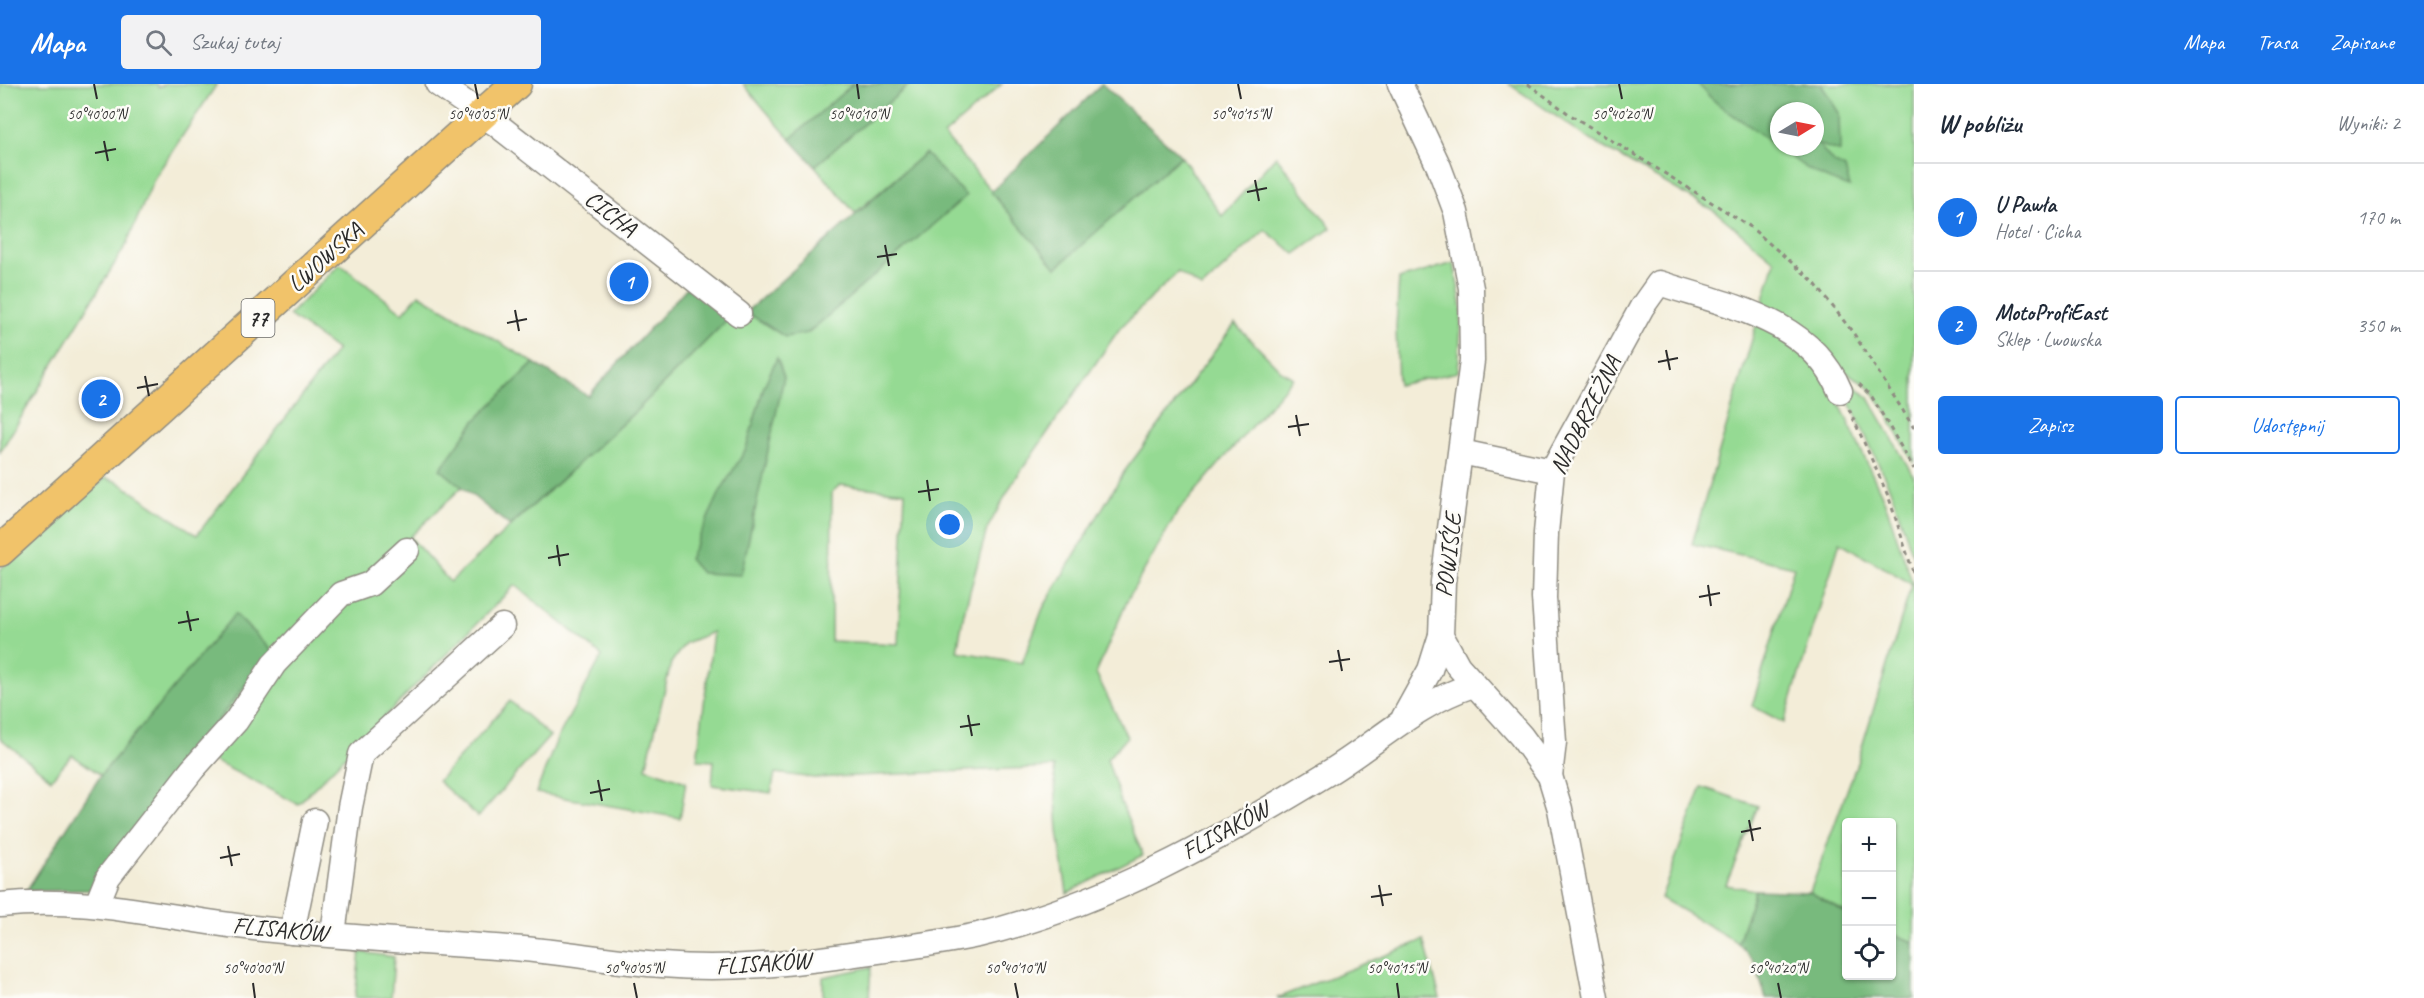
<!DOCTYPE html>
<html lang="pl">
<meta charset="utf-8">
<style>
body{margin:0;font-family:Caveat,sans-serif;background:#f2f2f3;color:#1f2937}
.controls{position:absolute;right:18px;bottom:18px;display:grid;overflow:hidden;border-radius:6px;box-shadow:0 2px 4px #0004}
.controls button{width:54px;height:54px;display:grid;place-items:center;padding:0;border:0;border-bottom:2px solid #e0e1e3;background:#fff;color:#1f2937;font:30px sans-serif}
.compass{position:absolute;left:1770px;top:18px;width:54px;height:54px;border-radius:50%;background:#fff;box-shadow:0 2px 4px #0004;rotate:80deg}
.you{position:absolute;left:950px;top:441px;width:21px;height:21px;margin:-15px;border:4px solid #fff;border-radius:50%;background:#1a73e8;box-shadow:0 0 0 9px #1a73e833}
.badge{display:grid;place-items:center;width:39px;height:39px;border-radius:50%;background:#1a73e8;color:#fff;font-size:20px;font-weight:700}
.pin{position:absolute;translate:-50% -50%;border:3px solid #fff;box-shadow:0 2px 6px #0006}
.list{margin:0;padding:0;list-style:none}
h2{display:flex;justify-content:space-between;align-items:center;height:78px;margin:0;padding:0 24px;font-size:26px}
h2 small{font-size:20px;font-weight:400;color:#747a83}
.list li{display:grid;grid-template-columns:39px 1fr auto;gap:18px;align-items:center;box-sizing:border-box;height:108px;padding:0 24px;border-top:2px solid #e0e1e3}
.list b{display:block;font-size:22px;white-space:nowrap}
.list p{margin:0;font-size:20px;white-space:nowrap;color:#747a83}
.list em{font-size:20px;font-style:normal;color:#747a83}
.actions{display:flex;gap:12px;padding:18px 24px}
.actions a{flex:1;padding:14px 0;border:2px solid #1a73e8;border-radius:6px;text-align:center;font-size:21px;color:#1a73e8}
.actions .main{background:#1a73e8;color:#fff}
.icon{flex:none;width:33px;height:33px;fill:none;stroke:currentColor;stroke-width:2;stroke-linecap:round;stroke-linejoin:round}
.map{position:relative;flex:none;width:1914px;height:914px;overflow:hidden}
header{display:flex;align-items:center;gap:36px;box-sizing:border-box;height:84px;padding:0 30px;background:#1a73e8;color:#fff}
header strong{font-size:28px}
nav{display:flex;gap:33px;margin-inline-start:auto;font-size:21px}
.search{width:420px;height:54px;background:#f2f2f3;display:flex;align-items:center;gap:15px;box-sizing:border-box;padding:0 21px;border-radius:6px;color:#747a83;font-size:22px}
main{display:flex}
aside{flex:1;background:#fff}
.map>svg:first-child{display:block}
</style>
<header>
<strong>Mapa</strong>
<div class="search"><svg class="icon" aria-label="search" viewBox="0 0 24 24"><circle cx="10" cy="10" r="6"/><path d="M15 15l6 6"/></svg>Szukaj tutaj</div>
<nav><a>Mapa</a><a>Trasa</a><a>Zapisane</a></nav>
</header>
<main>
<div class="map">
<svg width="1914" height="914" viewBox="0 0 1914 914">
<rect width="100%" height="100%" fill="#fdfcf7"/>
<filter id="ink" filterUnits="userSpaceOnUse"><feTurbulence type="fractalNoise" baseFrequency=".0167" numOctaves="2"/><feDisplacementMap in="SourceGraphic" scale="12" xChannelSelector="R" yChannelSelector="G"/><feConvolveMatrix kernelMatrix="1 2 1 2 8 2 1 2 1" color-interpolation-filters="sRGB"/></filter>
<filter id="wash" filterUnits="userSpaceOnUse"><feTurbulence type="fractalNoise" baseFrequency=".008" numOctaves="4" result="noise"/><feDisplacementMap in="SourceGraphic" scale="24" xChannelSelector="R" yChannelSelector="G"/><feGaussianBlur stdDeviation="1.35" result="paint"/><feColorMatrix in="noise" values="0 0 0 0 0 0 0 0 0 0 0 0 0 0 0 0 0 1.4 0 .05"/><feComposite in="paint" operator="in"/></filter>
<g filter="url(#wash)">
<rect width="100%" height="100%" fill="#f3edd8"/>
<!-- green -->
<g fill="#95da93" stroke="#60825f" stroke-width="1.5" fill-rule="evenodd">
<polygon points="0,0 157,0 158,3 166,0 217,0 155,93 126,161 0,368"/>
<polygon points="743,0 853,0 790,55"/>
<path d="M910,0H1002L944,51L1056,183L1181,72L1222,132L1276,72L1331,144L1295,170L1265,146L1202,204L1178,188L1120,244L1012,400L987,445L964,529L957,567L1022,579L1043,524L1124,388L1235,240L1281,287L1293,294L1177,429L1129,513L1096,589L1127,653L1107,675L1121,718L1143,771L1067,809L1058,747L1054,683L814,694L775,689L771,709L712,701L714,677L697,676L713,548L685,559L671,579L646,684L686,698L680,734L536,709L557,655L602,572L515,501L298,720L210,675L197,663L272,567L235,530L101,691L72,671L51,695L0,654V485L105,394L118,398L197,451L337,266L289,231L340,180L403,229L419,210L534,279L476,336L441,385L463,402L410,453L450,498L637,326L730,233L746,228L808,249L864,198L925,69L855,129L815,82ZM840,401L905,408L898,560L831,557L832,408Z"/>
<path d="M1509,0H1914V380L1884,324L1868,302L1840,284L1827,292L1885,418L1914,503V858L1892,850V738H1846V829L1810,808L1857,679L1912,500L1840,458L1784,639L1752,622L1794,483L1692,460L1775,177L1716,128L1594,58ZM1779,27H1815V63H1779Z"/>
<polygon points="1454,179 1462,225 1458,288 1398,301 1396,243 1399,195"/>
<polygon points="1847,295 1869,314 1914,393 1914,474 1891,407 1840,297"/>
<polygon points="510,617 550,652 478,733 438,697"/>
<polygon points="1702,703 1758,722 1726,801 1755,806 1738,859 1661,814"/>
<polygon points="1424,856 1440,914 1277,914"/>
<polygon points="360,868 394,873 391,914 355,914"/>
<polygon points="871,883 869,914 823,914 823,893"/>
</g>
<!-- forest -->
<g fill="#78ba7d" stroke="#527254" stroke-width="1.5" fill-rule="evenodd">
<polygon points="853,0 910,0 815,82 790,55"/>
<polygon points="1102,0 1181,72 1056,184 991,108"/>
<path d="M1698,0H1821L1839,29L1840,68L1818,60L1833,78L1845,84L1850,103C1808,91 1793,74 1759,49C1736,31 1717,24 1698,0ZM1779,27H1815V63H1779Z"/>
<polygon points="925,69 966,112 808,249 785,253 746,228"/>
<polygon points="690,200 730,233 637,326 510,442 440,385 476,336 534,279 588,312"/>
<polygon points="777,274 784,293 741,491 701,489 689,475 721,406 746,365 764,302"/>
<polygon points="235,530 272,567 197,663 97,806 26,807 101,691"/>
<polygon points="1755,806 1810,808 1846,829 1846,892 1892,892 1892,850 1914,858 1914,914 1766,914 1754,877 1738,859"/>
</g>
</g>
<g filter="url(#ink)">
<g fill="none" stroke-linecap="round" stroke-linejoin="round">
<!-- minor casing -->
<g stroke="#8f8c82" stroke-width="27">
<g id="minor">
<polyline points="438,0 496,40 739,230"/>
<polyline points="1400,0 1439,83 1456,128 1471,204 1472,277 1443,498 1441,551 1458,582 1521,652 1550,692 1560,725 1596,914"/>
<polyline points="1461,368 1552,387"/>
<polyline points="1404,633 1430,586 1441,551"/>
<path d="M1550,692L1554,658L1544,514L1546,449L1552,387L1642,223L1659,199C1726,221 1810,235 1840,307"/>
<polyline points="97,820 108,793 192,686 236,637 274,580 341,510 370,500 407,466"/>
<path d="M0,821C90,811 166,835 254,844C343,854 434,858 524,865C570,869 616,878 662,881C730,887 797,879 863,869C902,864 940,859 978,851C1102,822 1220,755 1328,689C1379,658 1415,620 1473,601"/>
<polyline points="292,848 315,737"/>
<polyline points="333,850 350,723 361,670 502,542"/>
</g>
</g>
<!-- major casing -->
<g stroke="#8f8c82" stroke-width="33">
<polyline id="major" points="0,467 516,0"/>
</g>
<!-- path -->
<g stroke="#8f8c82" stroke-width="3" stroke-dasharray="4.5 4.5" stroke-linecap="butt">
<polyline points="1528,0 1569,30 1748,141 1813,197 1854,250 1914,344"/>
<polyline points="1859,300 1872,313 1914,385"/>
<polyline points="1849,325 1889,414 1914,491"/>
</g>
<!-- minor -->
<use href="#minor" stroke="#fff" stroke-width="24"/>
<!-- major -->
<use href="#major" stroke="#f1c36a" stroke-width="30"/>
</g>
</g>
<!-- ticks -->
<path fill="none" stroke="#2b2b2b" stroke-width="2" d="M94,0L97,15M475,0L478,15M857,0L859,15M1238,0L1241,15M1619,0L1622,15M104,57L108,77M95,69L116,65M1255,96L1259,117M1247,108L1267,104M885,161L889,182M877,173L897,170M515,226L519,247M507,239L527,235M1666,266L1670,286M1658,278L1678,274M145,292L149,312M137,304L158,300M1296,331L1300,352M1288,343L1309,340M927,396L930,417M918,408L939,405M557,461L560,482M548,474L569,470M1708,501L1711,522M1699,513L1720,509M187,527L191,547M178,539L199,535M1338,566L1342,587M1329,578L1350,575M968,631L972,652M960,643L980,640M598,696L602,717M590,709L610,705M1749,736L1753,757M1741,748L1761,744M228,762L232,782M220,774L240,770M1379,801L1383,822M1371,813L1392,810M253,899L255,914M634,899L637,914M1015,899L1018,914M1397,899L1399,914M1778,899L1781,914"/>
<g text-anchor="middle" stroke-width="5" stroke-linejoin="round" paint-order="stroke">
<!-- shield labels -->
<rect fill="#fdfcf7" stroke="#6a6a68" stroke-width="1.5" x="241.5" y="215" width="33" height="38" rx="4.5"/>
<g font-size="22" font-weight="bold" fill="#2b2b2b">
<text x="258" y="242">77</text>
</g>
<!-- street labels -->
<g font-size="24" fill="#2b2b2b" stroke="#fdfcf7">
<text transform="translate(611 129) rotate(38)" y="8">CICHA</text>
<text transform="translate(325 173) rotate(-42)" y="8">LWOWSKA</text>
<text transform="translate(1585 331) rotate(-63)" y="8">NADBRZEŻNA</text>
<text transform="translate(1448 471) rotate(-83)" y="8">POWIŚLE</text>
<text transform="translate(1225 746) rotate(-29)" y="8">FLISAKÓW</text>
<text transform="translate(280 845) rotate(5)" y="8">FLISAKÓW</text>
<text transform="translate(763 879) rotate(-4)" y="8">FLISAKÓW</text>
</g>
</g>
<g font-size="15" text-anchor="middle" fill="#2b2b2b" stroke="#fdfcf7" stroke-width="5" stroke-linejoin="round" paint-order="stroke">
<text x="97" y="35">50°40'00"N</text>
<text x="478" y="35">50°40'05"N</text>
<text x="859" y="35">50°40'10"N</text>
<text x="1241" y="35">50°40'15"N</text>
<text x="1622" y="35">50°40'20"N</text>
<text x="253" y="889">50°40'00"N</text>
<text x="634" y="889">50°40'05"N</text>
<text x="1015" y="889">50°40'10"N</text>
<text x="1397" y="889">50°40'15"N</text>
<text x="1778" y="889">50°40'20"N</text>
</g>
</svg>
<div class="controls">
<button>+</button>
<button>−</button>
<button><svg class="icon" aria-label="locate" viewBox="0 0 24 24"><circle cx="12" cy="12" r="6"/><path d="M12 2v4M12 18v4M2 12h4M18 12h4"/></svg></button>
</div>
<svg class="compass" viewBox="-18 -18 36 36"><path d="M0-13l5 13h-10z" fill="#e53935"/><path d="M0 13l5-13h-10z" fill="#747a83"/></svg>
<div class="you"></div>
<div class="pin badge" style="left:629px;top:198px">1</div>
<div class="pin badge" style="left:101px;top:315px">2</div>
</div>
<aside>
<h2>W pobliżu<small>Wyniki: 2</small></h2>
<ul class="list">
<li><span class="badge">1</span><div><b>U Pawła</b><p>Hotel · Cicha</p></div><em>170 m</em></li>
<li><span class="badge">2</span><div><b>MotoProfiEast</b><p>Sklep · Lwowska</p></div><em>350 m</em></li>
</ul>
<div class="actions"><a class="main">Zapisz</a><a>Udostępnij</a></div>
</aside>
</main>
